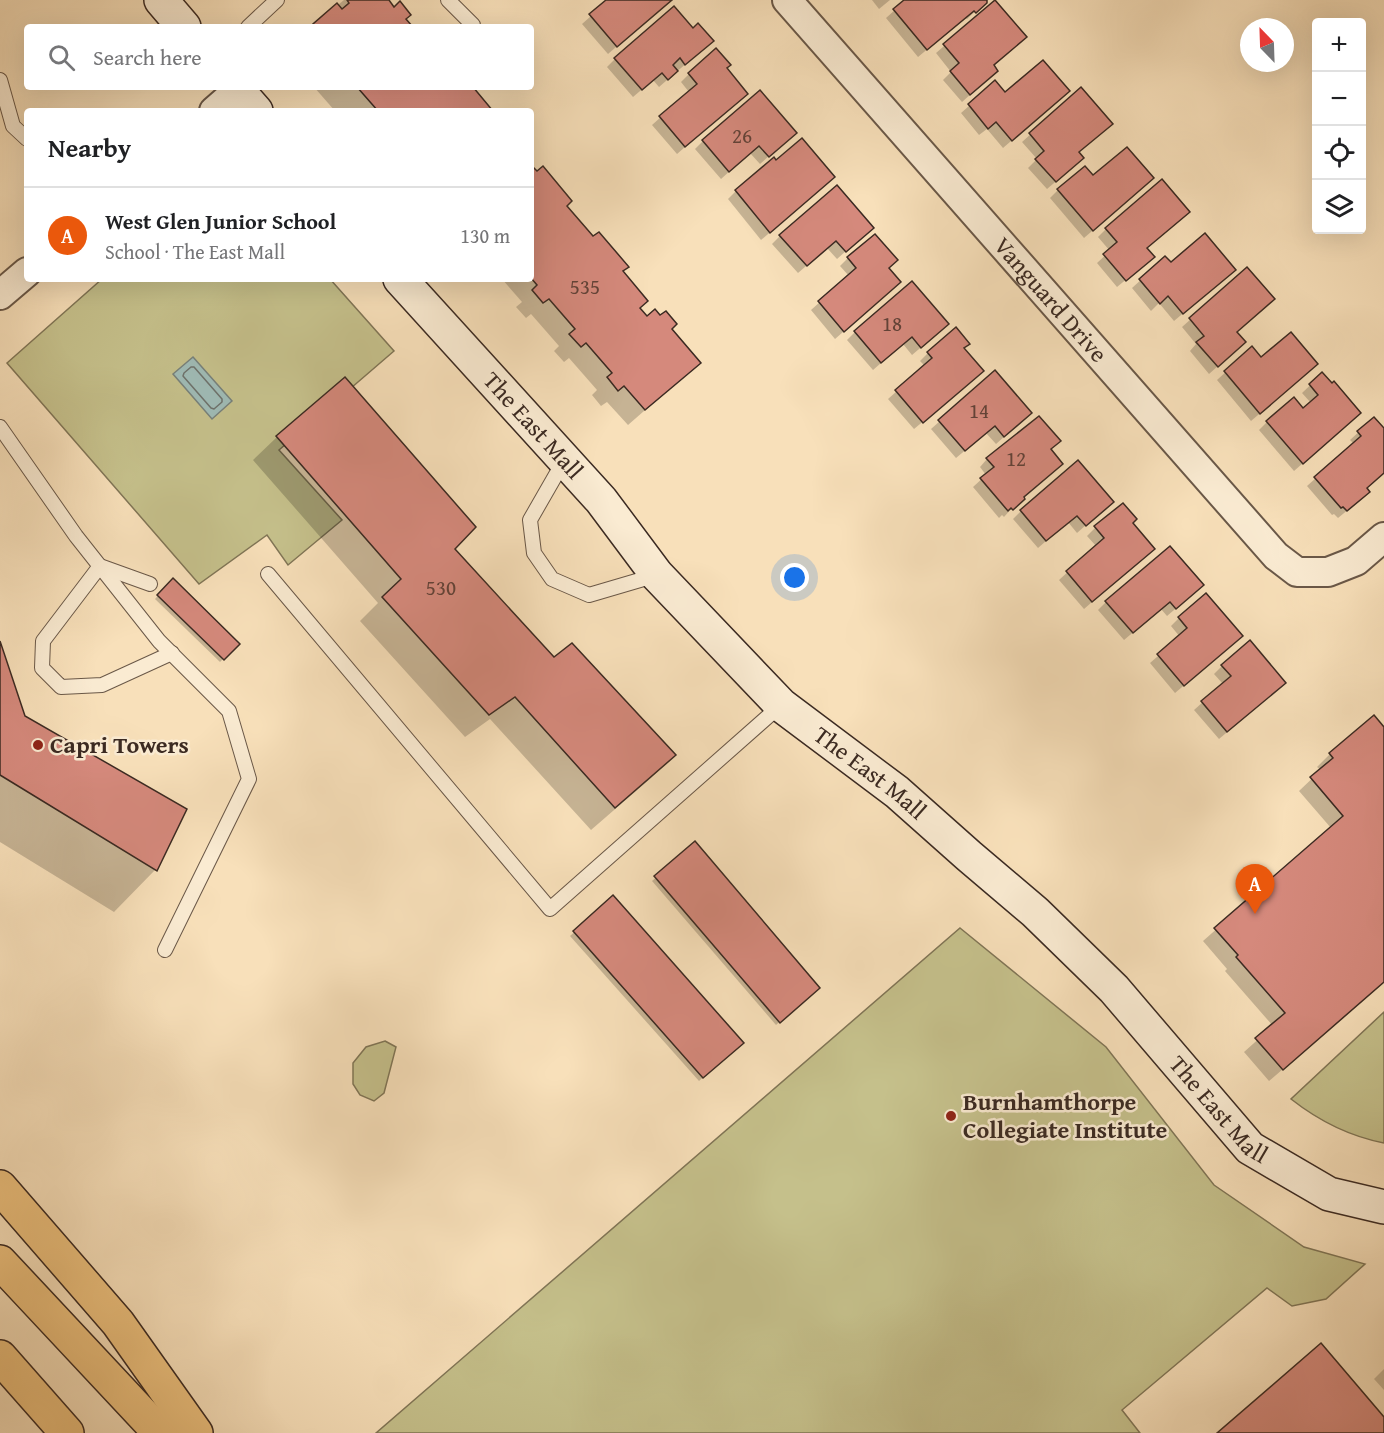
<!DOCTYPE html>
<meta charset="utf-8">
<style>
body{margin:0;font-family:"Gentium Book Plus",serif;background:#f2f2f2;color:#202124}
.controls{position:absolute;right:18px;top:18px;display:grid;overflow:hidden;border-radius:6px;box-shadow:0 6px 24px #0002}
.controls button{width:54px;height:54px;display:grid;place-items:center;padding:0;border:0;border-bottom:2px solid #e0e0e0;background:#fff;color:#202124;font:30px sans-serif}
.compass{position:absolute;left:1240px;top:18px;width:54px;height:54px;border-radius:50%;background:#fff;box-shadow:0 6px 24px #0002;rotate:337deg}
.you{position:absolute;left:795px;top:578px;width:21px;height:21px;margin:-15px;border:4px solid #fff;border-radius:50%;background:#1a73e8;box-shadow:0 0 0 9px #1a73e833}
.badge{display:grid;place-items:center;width:39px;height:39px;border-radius:50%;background:#ea580c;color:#fff;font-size:20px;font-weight:700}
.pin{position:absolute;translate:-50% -50px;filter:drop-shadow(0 2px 3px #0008)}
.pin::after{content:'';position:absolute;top:32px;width:21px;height:18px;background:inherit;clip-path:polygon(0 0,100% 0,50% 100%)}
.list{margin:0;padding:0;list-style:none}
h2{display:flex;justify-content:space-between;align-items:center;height:78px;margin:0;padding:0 24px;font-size:26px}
h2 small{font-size:20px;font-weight:400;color:#757577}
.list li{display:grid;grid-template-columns:39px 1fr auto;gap:18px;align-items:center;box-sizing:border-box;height:96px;padding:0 24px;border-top:2px solid #e0e0e0}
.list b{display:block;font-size:22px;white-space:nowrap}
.list p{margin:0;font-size:20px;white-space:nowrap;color:#757577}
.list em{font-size:20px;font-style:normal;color:#757577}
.icon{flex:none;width:33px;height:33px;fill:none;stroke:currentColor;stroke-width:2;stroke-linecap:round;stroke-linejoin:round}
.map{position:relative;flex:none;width:1384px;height:1433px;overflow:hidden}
.search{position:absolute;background:#fff;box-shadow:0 6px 24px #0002;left:24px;top:24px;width:510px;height:66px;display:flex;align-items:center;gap:15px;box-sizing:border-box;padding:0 21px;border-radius:6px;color:#757577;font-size:22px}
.panel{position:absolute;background:#fff;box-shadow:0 6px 24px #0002;left:24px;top:108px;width:510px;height:174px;border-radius:6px}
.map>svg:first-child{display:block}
</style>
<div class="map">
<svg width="1384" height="1433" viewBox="0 0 1384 1433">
<rect width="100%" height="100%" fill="#f8e0ba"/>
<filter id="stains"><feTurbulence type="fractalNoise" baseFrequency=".00333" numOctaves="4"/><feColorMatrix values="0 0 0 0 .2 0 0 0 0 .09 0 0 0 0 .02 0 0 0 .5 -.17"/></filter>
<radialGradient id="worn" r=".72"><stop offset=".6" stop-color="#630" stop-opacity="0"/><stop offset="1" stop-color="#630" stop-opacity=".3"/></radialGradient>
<!-- green -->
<g fill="#c5c08b" stroke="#807556" stroke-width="1.5">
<polygon points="102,279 330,279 394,351 279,450 342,520 288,565 267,535 199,584 7,363"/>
<polygon points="960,928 1106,1047 1214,1185 1304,1247 1365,1264 1326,1299 1292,1306 1267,1288 1122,1410 1140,1433 376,1433"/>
<path d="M1384,1012V1143C1348,1136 1319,1121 1291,1099Z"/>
<polygon points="385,1041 396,1047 384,1093 374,1101 360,1095 353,1084 353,1063 366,1047"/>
</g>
<!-- water -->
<polygon fill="#9fbbb6" stroke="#77817b" stroke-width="1.5" points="193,357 232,401 212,419 173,374"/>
<!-- shadow -->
<g fill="#0003">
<polygon points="344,0 387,0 411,27 311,27"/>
<polygon points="609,0 670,0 608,54 582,24"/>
<polygon points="872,0 890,0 879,9"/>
<polygon points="906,0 987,0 967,19 965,18 918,57 886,18"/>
<polygon points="995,2 992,66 988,79 962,102 943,80 951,72 936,53"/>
<polygon points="703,49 659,87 653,80 633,97 607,67 615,59"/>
<polygon points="725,69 738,101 677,154 652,125 689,92 681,82 689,74"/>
<polygon points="995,83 1005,94 1060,99 1003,148 987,129 979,135 961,113"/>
<polygon points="314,87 471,87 491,111 335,111"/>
<polygon points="1081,89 1077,153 1074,166 1047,189 1028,168 1037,159 1022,142"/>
<polygon points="787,140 760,164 750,153 721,179 695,149 703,141"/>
<polygon points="531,167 621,272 638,308 646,318 670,329 699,363 628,425 607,402 601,406 592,395 597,390 569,358 564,362 554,351 559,346 531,314 526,318 516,307 522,302 502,279 531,279"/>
<polygon points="1093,177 1144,186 1084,238 1050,198 1058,190"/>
<polygon points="825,185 761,240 728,199 736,191"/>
<polygon points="1106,229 1146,249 1145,264 1117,287 1097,263 1110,251 1098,237"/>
<polygon points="864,235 837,259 827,248 798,273 772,244 780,236"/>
<polygon points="848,258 888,269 891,290 835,339 811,310 849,276 840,266"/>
<polygon points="1165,258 1171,264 1226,277 1174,321 1159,303 1151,311 1132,288"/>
<polygon points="1247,269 1235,332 1236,350 1209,374 1190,351 1196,344 1182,327"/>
<polygon points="855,332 939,332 912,355 903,344 873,370 847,340"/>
<polygon points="963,348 974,379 914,429 888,399 925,366 920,361 928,353"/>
<polygon points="1252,348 1261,360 1308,372 1251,421 1217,380"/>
<polygon points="995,372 1022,421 996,444 986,433 956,458 931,429"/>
<polygon points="1322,374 1351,421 1294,471 1259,430 1267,422 1303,410 1311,403 1302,393"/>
<polygon points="344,379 453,549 554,659 674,755 651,778 591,830 490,719 465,737 360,621 378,603 253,460 277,437"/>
<polygon points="1373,419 1384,431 1384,472 1365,488 1360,500 1338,518 1334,514 1332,515 1307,486 1354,444 1350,440"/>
<polygon points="987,459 1022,497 1004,517 1002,515 999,518 973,487 986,475 980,467"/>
<polygon points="1112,502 1077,533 1068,522 1038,548 1013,519 1021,511"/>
<polygon points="1131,523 1145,556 1084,609 1059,580 1096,546 1087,536 1095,528"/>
<polygon points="173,580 238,644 220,662 155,599"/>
<polygon points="1194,593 1167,616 1161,609 1124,640 1098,610 1106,602"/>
<polygon points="1179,618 1233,644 1175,693 1150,663 1180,637 1171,626"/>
<polygon points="0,646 24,717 185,810 155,870 114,912 0,842"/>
<polygon points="1222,666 1276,691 1219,739 1194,710 1223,684 1214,674"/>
<polygon points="1374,717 1384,729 1384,982 1269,1081 1244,1052 1273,1026 1225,971 1227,969 1203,941 1331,828 1299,791 1321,770 1317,767 1330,754"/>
<polygon points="695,843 815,991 776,1025 652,881"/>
<polygon points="613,898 738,1046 699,1081 570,936"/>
<polygon points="1384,1369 1384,1390 1374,1379"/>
</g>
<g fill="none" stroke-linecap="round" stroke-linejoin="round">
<!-- shore -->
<polygon stroke="#6d726c" stroke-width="1.5" points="191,367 194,367 222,399 222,402 214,409 211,408 183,376 184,373"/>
</g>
<!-- building -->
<g fill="#d5897c" stroke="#3b2a22" stroke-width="1.5">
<polygon points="347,0 389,0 394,7 400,1 411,15 406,19 413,27 315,27 313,24 337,3 342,9 349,3"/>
<polygon points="606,0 672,0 617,47 589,14"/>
<polygon points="904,0 987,0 987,3 976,13 974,11 927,50 893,9"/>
<polygon points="995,0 1027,37 994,65 998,71 970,95 950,71 959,63 943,44"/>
<polygon points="674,6 693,28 698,23 714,41 685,65 680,58 673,65 678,71 668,80 662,73 642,90 614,58"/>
<polygon points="716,48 731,65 727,68 748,94 685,147 659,116 697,84 688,73"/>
<polygon points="1043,60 1070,91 1012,141 996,122 988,129 968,104 995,80 1005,92"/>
<polygon points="357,87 473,87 493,111 378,111"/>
<polygon points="1081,87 1113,124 1079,152 1084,158 1056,182 1035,159 1044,151 1029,133"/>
<polygon points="760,90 797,133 769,157 759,146 729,172 702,140"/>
<polygon points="802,138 835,177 770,233 735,190 774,157 776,160"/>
<polygon points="1127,147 1154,178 1093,231 1057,189 1085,166 1093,175"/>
<polygon points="531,165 537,171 543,166 572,201 567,206 593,236 599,232 629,267 623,271 648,301 640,308 647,316 655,309 660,315 666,311 677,324 672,329 701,363 645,410 624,386 618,391 607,377 612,373 586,343 581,347 569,334 575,329 549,299 543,303 532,290 537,285 531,278"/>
<polygon points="1162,179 1190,212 1147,248 1155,257 1126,281 1103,254 1117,242 1105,228"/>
<polygon points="837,185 874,228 846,252 836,241 807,266 779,235"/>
<polygon points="1205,233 1236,270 1183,314 1168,296 1160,304 1139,279 1165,256 1171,262"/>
<polygon points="875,234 898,260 889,268 901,282 844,332 818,301 856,268 847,257"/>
<polygon points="1247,267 1275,299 1237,332 1246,342 1218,367 1196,342 1204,336 1189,318"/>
<polygon points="912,281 949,324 921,348 912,337 881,363 854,331"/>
<polygon points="956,327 970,344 964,348 984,371 923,423 895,390 932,358 927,352"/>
<polygon points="1291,332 1318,364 1260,414 1224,371 1252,346 1261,357"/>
<polygon points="995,370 1032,413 1004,437 995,426 965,451 938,420"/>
<polygon points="1322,372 1332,383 1334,381 1361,413 1303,464 1266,421 1294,397 1303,408 1318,395 1309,384"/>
<polygon points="345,377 476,527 455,549 554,657 572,643 676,755 615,808 515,697 489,715 382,597 401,579 276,436"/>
<polygon points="1039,416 1061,441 1051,449 1063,464 1024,497 1025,499 1013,510 1011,508 1008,511 980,478 994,467 986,458"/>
<polygon points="1374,417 1384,428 1384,473 1367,488 1370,492 1347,511 1343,507 1341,508 1314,477 1361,436 1357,431"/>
<polygon points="1078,460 1114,502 1086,526 1077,516 1046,541 1020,510"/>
<polygon points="1123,503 1137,519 1133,523 1155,549 1092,602 1066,571 1104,538 1094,526"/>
<polygon points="1170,546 1204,585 1176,609 1170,602 1133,633 1105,601"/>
<polygon points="173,578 240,644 224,660 157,595"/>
<polygon points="1206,593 1243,636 1184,686 1157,654 1187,628 1178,617"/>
<polygon points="1250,640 1286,683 1227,732 1201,701 1231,676 1221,665"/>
<polygon points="0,641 25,716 187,809 157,871 0,775"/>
<polygon points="1374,715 1384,727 1384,982 1283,1070 1255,1038 1285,1013 1236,957 1238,955 1214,928 1343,816 1310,777 1333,758 1329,753"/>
<polygon points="695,841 820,988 780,1023 654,876"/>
<polygon points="613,895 744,1043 703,1078 573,931"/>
<polygon points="1321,1343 1384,1417 1384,1433 1217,1433"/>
</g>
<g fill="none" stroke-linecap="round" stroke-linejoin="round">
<!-- service casing -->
<g stroke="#6a5848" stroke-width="16">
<g id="service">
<polyline points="448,0 473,25"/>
<polyline points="248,27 277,0"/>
<polyline points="0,80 13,126 27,139"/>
<polyline points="0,427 76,536 159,641 229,711 249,779 165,950"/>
<polyline points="565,459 530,520 534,553 552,579 589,595 657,575"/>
<polyline points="268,574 550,909 781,705"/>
<polyline points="150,584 100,566 43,641 42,668 61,687 102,685 172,653"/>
</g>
</g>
<!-- minor casing -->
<g stroke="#6a5848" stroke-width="32">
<g id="minor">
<path id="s1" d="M787,0L1276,556L1297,572H1328L1356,561L1384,537"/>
<polyline points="214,111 238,90"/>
<polyline points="0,295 27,272"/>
</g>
</g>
<!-- secondary casing -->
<g stroke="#3b2a22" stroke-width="36">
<g id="secondary">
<polyline points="161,0 184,27"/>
<polyline points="235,87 256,111"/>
<path id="s2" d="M400,279L601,500L657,575L781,705L897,792L969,856L1035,912L1114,989L1250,1148L1329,1194L1384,1207"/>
</g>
</g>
<!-- motorway casing -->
<g stroke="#3b2a22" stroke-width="36">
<g id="motorway">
<polyline points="0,1187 118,1323 196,1433"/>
<polyline points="0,1262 160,1433"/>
<polyline points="0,1357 67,1433"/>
</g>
</g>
<!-- service -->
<use href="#service" stroke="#faebd2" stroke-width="14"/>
<!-- minor -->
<use href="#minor" stroke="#faebd2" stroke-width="28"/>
<!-- secondary -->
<use href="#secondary" stroke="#faebd2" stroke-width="33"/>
<!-- motorway -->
<use href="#motorway" stroke="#ecc07d" stroke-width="33"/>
</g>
<!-- markers -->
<g fill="#8f2418" stroke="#faebd2" stroke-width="2">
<circle cx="38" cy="745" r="6"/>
<circle cx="951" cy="1116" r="6"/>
</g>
<g text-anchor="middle" stroke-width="5" stroke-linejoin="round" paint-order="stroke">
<!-- number labels -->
<g font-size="21" fill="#624238">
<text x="742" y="143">26</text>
<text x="585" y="294">535</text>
<text x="892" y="331">18</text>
<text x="979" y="418">14</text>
<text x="1016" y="466">12</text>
<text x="441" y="595">530</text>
</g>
<!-- street labels -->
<g font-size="24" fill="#3b2a22" stroke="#faebd2">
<text dy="8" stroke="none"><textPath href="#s1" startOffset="399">Vanguard Drive</textPath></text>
<text dy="8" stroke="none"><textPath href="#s2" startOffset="198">The East Mall</textPath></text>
<text dy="8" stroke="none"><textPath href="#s2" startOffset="684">The East Mall</textPath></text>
<text dy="8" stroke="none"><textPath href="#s2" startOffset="1170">The East Mall</textPath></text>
</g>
<!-- poi labels -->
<g font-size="24" font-weight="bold" fill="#3b2a22" stroke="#faebd2" text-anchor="start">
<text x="50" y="753">Capri Towers</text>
<text x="963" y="1110">Burnhamthorpe<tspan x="963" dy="28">Collegiate Institute</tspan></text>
</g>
</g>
<rect width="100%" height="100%" filter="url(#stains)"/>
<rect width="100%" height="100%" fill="url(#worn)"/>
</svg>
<div class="controls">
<button>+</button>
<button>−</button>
<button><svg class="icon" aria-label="locate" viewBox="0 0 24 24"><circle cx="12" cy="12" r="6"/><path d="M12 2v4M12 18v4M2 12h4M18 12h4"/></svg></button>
<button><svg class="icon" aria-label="layers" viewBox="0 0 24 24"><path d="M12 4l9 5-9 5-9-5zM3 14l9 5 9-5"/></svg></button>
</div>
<svg class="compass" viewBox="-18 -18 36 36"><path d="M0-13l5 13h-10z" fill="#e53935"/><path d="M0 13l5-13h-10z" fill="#757577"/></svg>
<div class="you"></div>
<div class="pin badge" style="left:1255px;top:914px">A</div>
<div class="search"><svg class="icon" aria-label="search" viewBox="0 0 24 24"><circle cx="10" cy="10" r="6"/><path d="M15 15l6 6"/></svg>Search here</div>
<section class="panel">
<h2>Nearby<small></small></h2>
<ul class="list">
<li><span class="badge">A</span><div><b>West Glen Junior School</b><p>School · The East Mall</p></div><em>130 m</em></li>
</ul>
</section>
</div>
